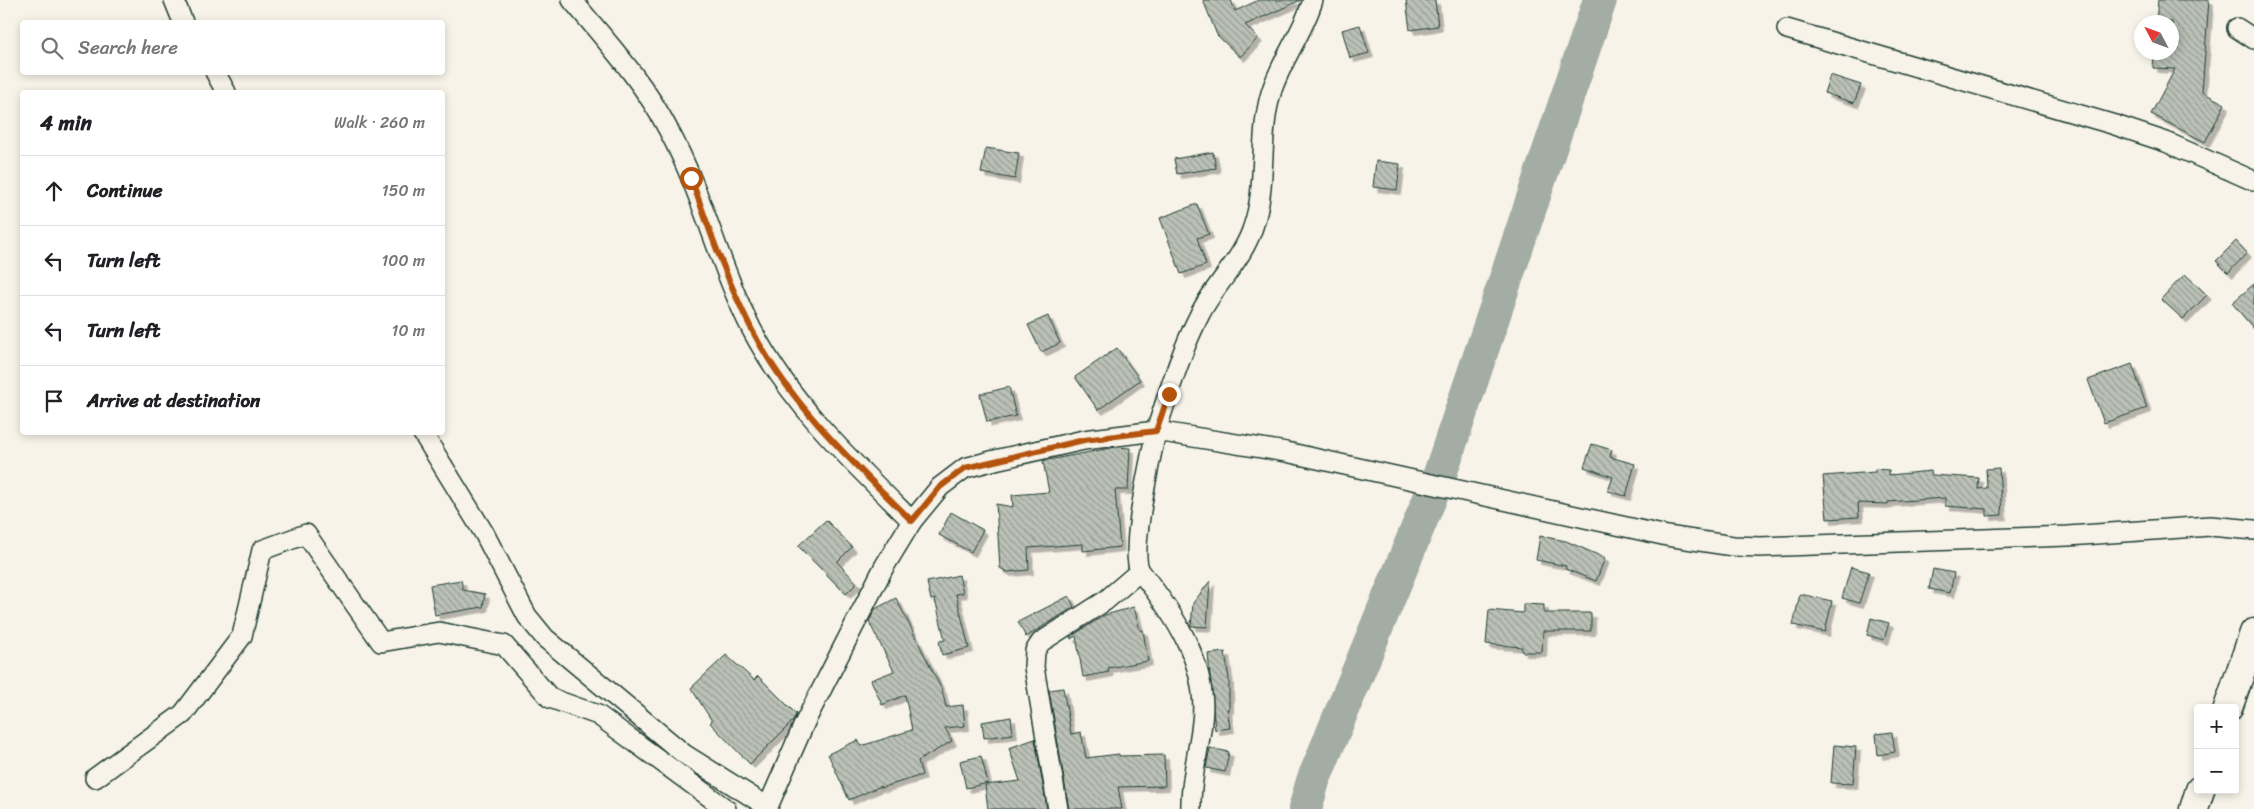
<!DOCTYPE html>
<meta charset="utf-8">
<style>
body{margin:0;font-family:Sriracha,sans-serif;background:#f2f2f2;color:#202124}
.controls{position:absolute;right:15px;bottom:15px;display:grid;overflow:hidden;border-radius:5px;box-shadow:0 2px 8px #0003}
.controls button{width:45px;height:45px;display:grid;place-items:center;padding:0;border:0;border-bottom:1px solid #e0e0e0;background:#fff;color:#202124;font:25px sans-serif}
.compass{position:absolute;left:2134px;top:15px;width:45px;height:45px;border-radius:50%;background:#fff;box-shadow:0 2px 8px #0003;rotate:311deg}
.stop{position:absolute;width:15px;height:15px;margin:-11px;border:4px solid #b45309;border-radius:50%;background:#fff}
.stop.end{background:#b45309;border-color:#fff;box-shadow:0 1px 5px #0008}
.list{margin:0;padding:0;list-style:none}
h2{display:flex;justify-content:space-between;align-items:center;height:65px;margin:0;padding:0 20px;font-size:21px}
h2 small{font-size:16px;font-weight:400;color:#757577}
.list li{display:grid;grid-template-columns:32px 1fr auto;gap:15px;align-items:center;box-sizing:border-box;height:70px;padding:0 20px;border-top:1px solid #e0e0e0}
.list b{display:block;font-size:19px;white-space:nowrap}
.list em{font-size:16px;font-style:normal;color:#757577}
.icon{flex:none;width:28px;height:28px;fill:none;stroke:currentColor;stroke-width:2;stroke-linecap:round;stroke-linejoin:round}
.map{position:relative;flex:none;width:2254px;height:809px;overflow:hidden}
.search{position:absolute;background:#fff;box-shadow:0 2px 8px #0003;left:20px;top:20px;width:425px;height:55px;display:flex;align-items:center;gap:12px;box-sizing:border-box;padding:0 18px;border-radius:5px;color:#757577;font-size:19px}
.panel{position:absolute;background:#fff;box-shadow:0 2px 8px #0003;left:20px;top:90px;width:425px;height:345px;border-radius:5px}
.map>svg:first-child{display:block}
</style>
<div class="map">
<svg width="2254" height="809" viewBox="0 0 2254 809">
<defs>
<pattern id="building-back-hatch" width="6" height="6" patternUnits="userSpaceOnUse" patternTransform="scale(1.25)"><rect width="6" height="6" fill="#bbc1b6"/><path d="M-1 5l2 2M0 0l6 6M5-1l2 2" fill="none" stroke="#979e95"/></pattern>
<filter id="shadow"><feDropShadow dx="4.5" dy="4.5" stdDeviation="0" flood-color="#0004"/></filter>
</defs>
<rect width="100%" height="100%" fill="#f7f3e8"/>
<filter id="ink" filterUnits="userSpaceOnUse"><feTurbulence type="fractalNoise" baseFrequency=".02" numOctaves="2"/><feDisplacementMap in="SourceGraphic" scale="10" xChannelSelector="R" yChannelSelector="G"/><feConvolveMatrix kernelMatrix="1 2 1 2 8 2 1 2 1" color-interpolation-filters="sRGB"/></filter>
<g filter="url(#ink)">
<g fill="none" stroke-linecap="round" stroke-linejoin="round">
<!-- river -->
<polyline stroke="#a4ada3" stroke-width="34" points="1305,809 1313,781 1440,474 1600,0"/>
</g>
<!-- building -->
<g fill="url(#building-back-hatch)" stroke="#1f3d34" filter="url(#shadow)">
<polygon points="1203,0 1231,0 1235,11 1259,0 1301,0 1245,25 1258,38 1240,57 1217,35"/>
<polygon points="1406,0 1435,0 1438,26 1410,30"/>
<polygon points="2158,0 2209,0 2202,92 2225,104 2205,142 2151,114 2175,69 2153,68 2154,52 2172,52 2172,22 2156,22"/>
<polygon points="1360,25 1369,53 1350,58 1342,30"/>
<polygon points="1830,75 1861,85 1854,103 1824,93"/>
<polygon points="986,148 1019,153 1015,179 981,173"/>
<polygon points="1213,152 1216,168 1177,174 1174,159"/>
<polygon points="1376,161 1400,164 1397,190 1373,187"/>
<polygon points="1197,204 1209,234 1197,238 1206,265 1181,274 1160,218"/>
<polygon points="2236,241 2247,253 2228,273 2216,261"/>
<polygon points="2185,274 2207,295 2183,319 2161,299"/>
<polygon points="2254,284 2254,329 2232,303"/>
<polygon points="1048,316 1060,343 1041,352 1028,325"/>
<polygon points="1117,348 1140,380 1098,410 1075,377"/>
<polygon points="2132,364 2147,408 2104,423 2088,380"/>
<polygon points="1009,387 1016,416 987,422 980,394"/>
<polygon points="1592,444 1612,450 1610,457 1635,464 1626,496 1608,491 1613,477 1584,467"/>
<polygon points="1116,447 1130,448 1128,490 1115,490 1120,547 1083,551 1083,544 1028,548 1029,570 1007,572 1000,568 996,504 1013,507 1012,495 1049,492 1043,461"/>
<polygon points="1999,468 2002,515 1987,516 1987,509 1945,506 1945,498 1888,502 1888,504 1858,503 1859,517 1827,519 1823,476 1875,472 1875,469 1889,470 1889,475 1931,471 1932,475 1979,478 1978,489 1987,488 1986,469"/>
<polygon points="951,512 983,530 971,552 939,535"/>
<polygon points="826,520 852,547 837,562 857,583 846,594 798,546"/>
<polygon points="1540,536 1566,541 1605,558 1596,581 1565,569 1566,566 1536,560"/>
<polygon points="1851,567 1869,572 1859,603 1842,598"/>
<polygon points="1933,569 1954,573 1950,593 1929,589"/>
<polygon points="959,575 963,593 956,594 969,648 942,655 939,641 945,640 935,599 931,600 927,582"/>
<polygon points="461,580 463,590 485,594 483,607 435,615 430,585"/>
<polygon points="1210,581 1207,627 1191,626 1193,603"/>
<polygon points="1800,594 1832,601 1825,632 1793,625"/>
<polygon points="1069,596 1074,607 1026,637 1018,622"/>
<polygon points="896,598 942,690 946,707 963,705 965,726 945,728 952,741 918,761 922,775 881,788 881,786 849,800 828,754 858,740 861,746 912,730 905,695 882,705 871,680 894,671 869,622 875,609"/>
<polygon points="1523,604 1544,605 1544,613 1591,613 1591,631 1543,631 1542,652 1522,652 1522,647 1486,644 1489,610 1523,613"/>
<polygon points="1134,607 1140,630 1143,630 1148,661 1108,668 1109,672 1083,677 1076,636 1071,639 1070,637 1105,615"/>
<polygon points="1871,618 1889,623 1884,640 1867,635"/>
<polygon points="1225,652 1229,680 1229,709 1227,709 1230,728 1215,730 1208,654"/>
<polygon points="726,655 754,680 758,676 796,714 793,721 750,764 710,723 712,721 691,688"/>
<polygon points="1063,688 1071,734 1081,732 1086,758 1119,754 1119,756 1164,755 1165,786 1118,787 1122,809 1069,809 1049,690"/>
<polygon points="1011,717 1013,734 984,738 982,722"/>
<polygon points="1892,732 1895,752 1878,755 1876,734"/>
<polygon points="1035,739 1047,809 988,809 985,785 1020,781 1009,748"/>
<polygon points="1834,745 1856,747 1853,784 1831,783"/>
<polygon points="1210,748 1229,752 1225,772 1206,768"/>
<polygon points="981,756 988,783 966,788 960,761"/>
</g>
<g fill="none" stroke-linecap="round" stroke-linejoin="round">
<!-- minor casing -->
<g stroke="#1f3d34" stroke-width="22">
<g id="minor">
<polyline points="174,0 183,22"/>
<path d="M572,0C607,42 644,82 669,131C703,194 719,266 752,330C791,404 853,463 912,521"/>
<polyline points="2237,28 2254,39"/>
<polyline points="1787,29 2115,125 2166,142 2254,181"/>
<polyline points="215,72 226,92"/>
<polyline points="422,432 484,533 527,616 545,638 684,754 768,807"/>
<polyline points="95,778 183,714 242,636 262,550 306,534 381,642 439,632 504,645 550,698 598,715 726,809"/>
<path d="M767,809L805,722L884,567L912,521L940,487L965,468L995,460L1084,440L1156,431C1169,392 1181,351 1200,314C1215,284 1243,259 1253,227C1268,184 1258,137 1271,93C1281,60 1303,33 1313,0"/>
<polyline points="1058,809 1034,667 1035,651 1041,642 1105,601 1140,571"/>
<path d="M1191,809C1190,780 1199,751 1202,722C1209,665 1174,614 1140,571C1129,550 1151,458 1156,431L1286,452L1667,536L1733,546L1760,547L2068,536L2210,526L2254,530"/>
</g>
</g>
<!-- highway casing -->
<g stroke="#1f3d34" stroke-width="31">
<g id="highway">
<polyline points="2228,708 2254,633"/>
<polyline points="2194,809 2200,790"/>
</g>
</g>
<!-- minor -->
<use href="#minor" stroke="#f7f3e8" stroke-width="19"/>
<!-- highway -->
<use href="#highway" stroke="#f7f3e8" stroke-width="28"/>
</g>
</g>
<g fill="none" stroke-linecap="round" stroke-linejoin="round" filter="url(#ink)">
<!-- route -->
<path stroke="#b45309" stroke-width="6" d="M691,178C709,229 727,281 752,330C790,404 853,463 912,521L940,487L965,468L1084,440L1156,431L1169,394"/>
</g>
</svg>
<div class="controls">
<button>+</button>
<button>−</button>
</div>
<svg class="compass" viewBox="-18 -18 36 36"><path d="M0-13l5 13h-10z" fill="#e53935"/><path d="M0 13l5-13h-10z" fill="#757577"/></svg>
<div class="stop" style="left:691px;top:178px"></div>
<div class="stop end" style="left:1169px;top:394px"></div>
<div class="search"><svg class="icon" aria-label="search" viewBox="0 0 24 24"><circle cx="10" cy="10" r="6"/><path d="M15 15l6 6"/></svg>Search here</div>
<section class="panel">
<h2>4 min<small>Walk · 260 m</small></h2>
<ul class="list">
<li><svg class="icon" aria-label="ahead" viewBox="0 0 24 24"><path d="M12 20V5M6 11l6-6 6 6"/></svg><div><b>Continue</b></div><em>150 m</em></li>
<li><svg class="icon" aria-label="left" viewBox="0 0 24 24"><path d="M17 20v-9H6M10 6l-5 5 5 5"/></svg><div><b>Turn left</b></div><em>100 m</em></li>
<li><svg class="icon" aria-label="left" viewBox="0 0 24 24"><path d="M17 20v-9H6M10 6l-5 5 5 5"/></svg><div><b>Turn left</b></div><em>10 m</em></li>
<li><svg class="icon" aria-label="arrive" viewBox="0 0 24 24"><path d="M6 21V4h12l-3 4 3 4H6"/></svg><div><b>Arrive at destination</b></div></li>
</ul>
</section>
</div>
